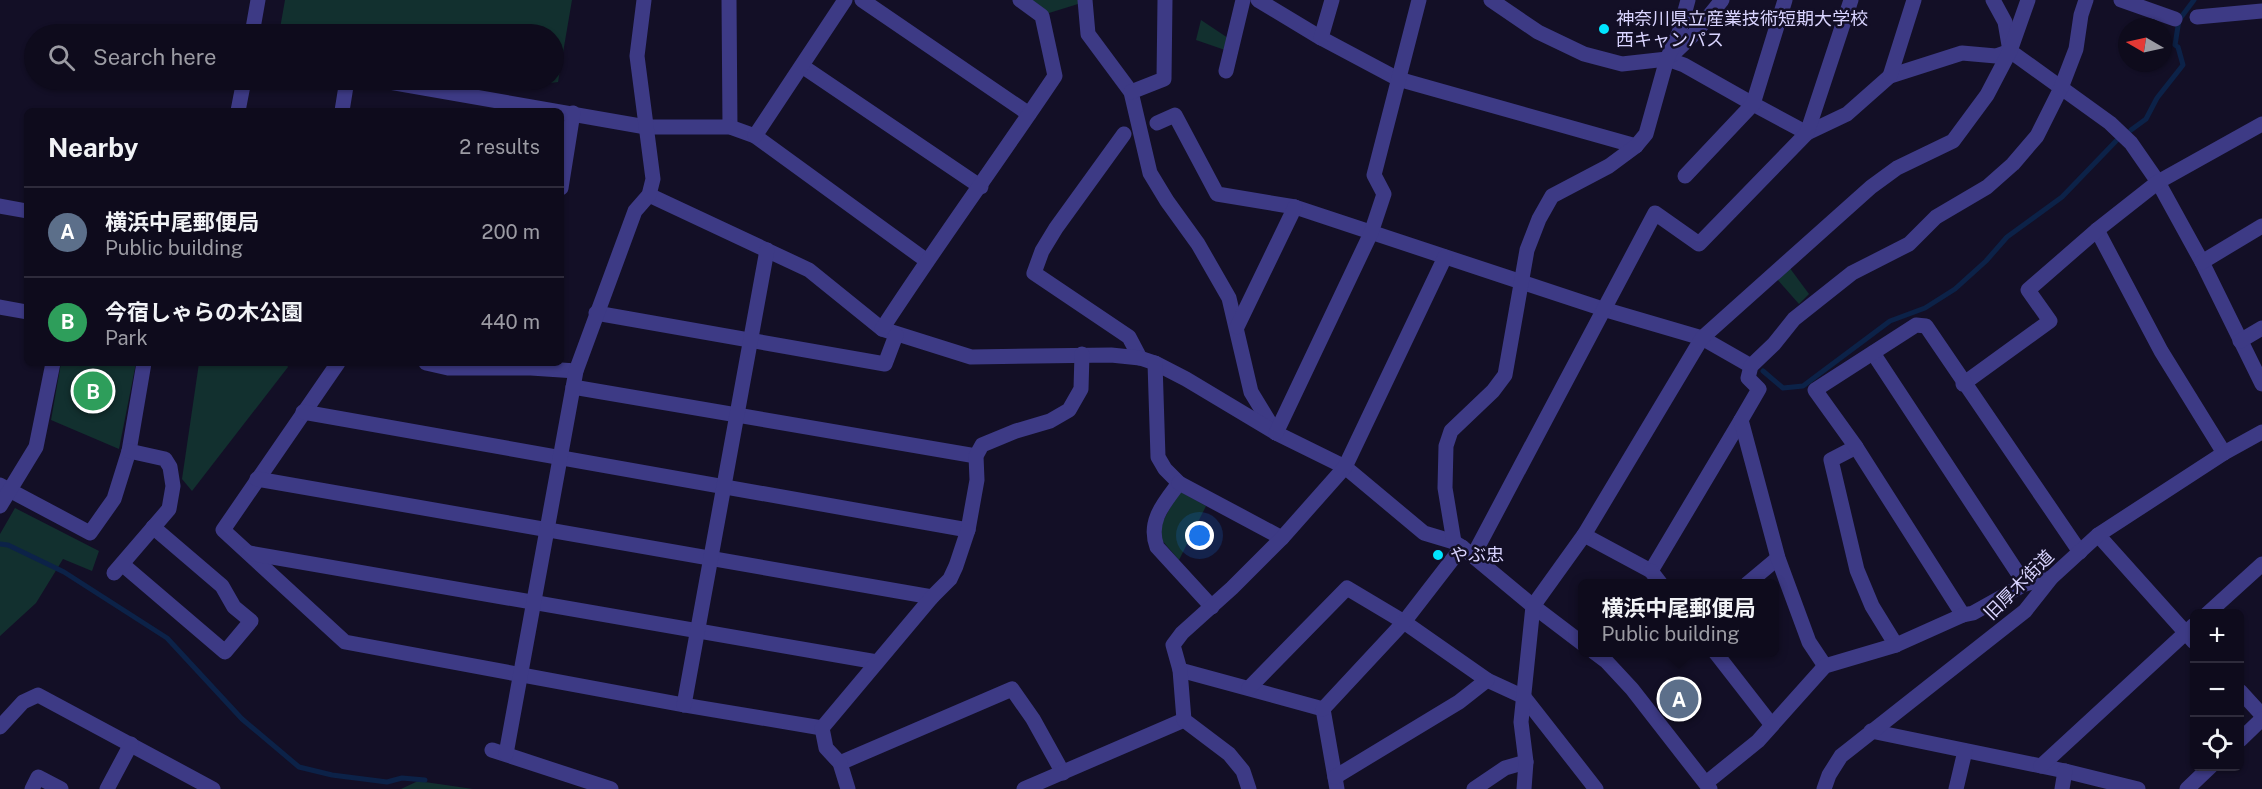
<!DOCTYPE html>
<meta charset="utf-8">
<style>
body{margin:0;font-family:"Public Sans","Noto Sans JP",sans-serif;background:#171425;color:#f1f3f6}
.controls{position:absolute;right:18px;bottom:18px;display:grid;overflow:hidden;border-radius:9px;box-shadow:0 2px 4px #0004}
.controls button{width:54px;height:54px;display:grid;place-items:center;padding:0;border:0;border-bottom:2px solid #2e2b3b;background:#0e0b1c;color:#f1f3f6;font:30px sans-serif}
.compass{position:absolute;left:2118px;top:18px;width:54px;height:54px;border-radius:50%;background:#0e0b1c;box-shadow:0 2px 4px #0004;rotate:279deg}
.you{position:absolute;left:1200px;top:536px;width:21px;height:21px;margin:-15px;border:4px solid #fff;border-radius:50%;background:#1a73e8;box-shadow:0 0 0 9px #1a73e833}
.badge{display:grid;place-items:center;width:39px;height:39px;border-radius:50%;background:#2563eb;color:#fff;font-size:20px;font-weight:700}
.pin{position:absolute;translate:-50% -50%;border:3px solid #fff;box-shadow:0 2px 6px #0006}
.popup{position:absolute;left:1578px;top:579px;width:201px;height:78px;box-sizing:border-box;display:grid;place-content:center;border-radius:9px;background:#0e0b1c;filter:drop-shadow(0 2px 4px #0005);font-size:20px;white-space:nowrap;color:#9b9ba3}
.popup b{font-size:22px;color:#f1f3f6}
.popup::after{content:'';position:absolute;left:50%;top:100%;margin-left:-12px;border:12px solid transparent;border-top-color:#0e0b1c}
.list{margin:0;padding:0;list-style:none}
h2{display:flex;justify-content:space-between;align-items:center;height:78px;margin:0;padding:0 24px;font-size:26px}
h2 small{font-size:20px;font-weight:400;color:#9b9ba3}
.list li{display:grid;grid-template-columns:39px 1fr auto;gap:18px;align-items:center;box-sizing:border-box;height:90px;padding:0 24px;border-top:2px solid #2e2b3b}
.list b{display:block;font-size:22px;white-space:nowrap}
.list p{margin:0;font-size:20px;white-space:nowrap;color:#9b9ba3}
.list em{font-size:20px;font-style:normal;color:#9b9ba3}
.icon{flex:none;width:33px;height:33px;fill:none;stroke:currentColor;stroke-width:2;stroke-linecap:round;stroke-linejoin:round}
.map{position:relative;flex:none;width:2262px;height:789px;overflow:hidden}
.search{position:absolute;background:#0e0b1c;box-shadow:0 2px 4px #0004;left:24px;top:24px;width:540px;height:66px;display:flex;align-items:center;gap:15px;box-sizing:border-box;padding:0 21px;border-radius:33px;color:#9b9ba3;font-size:22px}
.panel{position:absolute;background:#0e0b1c;box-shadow:0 2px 4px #0004;left:24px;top:108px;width:540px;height:258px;border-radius:9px}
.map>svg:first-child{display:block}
</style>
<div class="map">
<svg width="2262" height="789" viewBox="0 0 2262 789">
<rect width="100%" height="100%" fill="#130f26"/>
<!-- green -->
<g fill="#12302f">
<polygon points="285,0 572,0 558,82 527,86 481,80 554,80 554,34 279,34"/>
<polygon points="1031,0 1078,0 1078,4 1049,13"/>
<polygon points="1201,20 1228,38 1225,50 1196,40"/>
<polygon points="1789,267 1809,294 1799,304 1777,279"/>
<polygon points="61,363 136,363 119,449 51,420"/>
<polygon points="199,363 286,363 288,367 192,491 182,479"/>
<polygon points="1179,491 1206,506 1179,560 1160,538 1160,527"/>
<polygon points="15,508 99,551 92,571 63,559 36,603 0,636 0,534"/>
<polygon points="418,781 473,789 401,789"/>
</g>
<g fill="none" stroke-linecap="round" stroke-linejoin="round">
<!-- stream -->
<g stroke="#0c2248" stroke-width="5">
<polyline points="2131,130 2146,119 2157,98 2183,65 2178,47 2175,45 2179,20 2194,0"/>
<polyline points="1763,371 1783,388 1803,386 1890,321 1925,308 1955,289 1986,261 2007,237 2062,197 2117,140"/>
<polyline points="0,544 8,545 64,572 167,638 242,719 299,767 332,775 387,782 402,778 425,780"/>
</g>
<!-- minor -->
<g stroke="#3d3a85" stroke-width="15">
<polyline points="729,0 730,127"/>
<polyline points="862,0 1029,114"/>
<polyline points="1085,0 1088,34 1131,92 1150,173 1167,201 1198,244 1229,298 1251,392 1276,433"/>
<polyline points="1258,0 1321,38 1398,79 1636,146"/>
<polyline points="1491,0 1538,32 1584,54 1622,64 1667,59 1684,65 1753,104 1807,133 1847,114 1890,76 1962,53 1996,56 2010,51"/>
<polyline points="1993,0 2005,22 2010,51 2110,123 2131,143 2158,182 2202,262 2262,384"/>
<polyline points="2121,0 2175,19"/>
<polyline points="2197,17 2262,11"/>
<polyline points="252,34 258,0"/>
<polyline points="1321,38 1332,0"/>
<polyline points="1672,55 1696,32 1722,0"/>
<polyline points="802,66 981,187"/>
<polyline points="1226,71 1243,0"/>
<polyline points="1890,76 1914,0"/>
<polyline points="378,80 646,127 730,127 755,136 927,261"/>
<polyline points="1131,92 1164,79 1165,0"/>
<polyline points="238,111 244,80"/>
<polyline points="342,111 347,80"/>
<polyline points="1157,123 1175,115 1217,194 1295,207 1603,309 1702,338 1751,366"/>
<polyline points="1124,134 1056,228 1042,251 1034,273 1129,337 1140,358"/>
<polyline points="755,136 845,0"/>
<polyline points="1685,176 1753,104 1785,0"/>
<polyline points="561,188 573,113"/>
<polyline points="649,195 809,270 882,329 971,357 1111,355 1140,358 1155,363 1186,379 1276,433 1345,467 1424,533 1454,542 1462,547 1533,606 1583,644"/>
<polyline points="0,206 27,211"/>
<polyline points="2097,230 2161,351 2224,453"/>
<polyline points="2202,262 2262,226"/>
<polyline points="0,307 27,312"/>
<polyline points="596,313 885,364 896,335"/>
<polyline points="1237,327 1295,207"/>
<path d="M882,329C938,243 998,161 1055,76L1042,16L1020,0"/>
<polyline points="2240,341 2262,328"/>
<polyline points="1873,353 2025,584"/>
<polyline points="338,363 223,530 345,642 684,705 822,728"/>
<polyline points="426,363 448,368 531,368 576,371"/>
<path d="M1155,363L1158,457L1165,469L1179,483C1165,502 1147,521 1157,547L1212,607"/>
<polyline points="1963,384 2050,321 2028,290 2097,230 2158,182 2262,124"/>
<polyline points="573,387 976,456"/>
<polyline points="303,412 968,530"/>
<polyline points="1276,433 1371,233 1384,194 1374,175 1419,0"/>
<polyline points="1856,447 1831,460 1857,570 1872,606 1896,645"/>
<polyline points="257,479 932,597"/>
<polyline points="1179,483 1282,538"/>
<polyline points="0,485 90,533 114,499 129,451 144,363"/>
<polyline points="0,506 36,447 53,363"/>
<polyline points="1584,535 1651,571 1741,420"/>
<polyline points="2098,535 2194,642"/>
<polyline points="1454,542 1445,488 1446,446 1451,431 1493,391 1505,375 1527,250 1539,219 1552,196 1609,166 1636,146 1646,134 1667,59 1679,33 1688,0"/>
<polyline points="249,553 877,662"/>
<polyline points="1473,556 1655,213 1699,244 1807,133 1851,0"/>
<polyline points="122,564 225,652 251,621 234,607 222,586 153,527"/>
<polyline points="1651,571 1661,584"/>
<polyline points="114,573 169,509 173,486 170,467 165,459 129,451"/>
<polyline points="1747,584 1778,558"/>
<polyline points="2207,614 2262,564"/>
<polyline points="1963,615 1856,447 1815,390 1916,325 1926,326 2080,552"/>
<polyline points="1594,652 1606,661 1632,689 1710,789"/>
<polyline points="1715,652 1771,724"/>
<polyline points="1825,666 1809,642 1778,558 1741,420 1759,389 1748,378 1751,366 1774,344 1794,319 1852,273 1909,244 1936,217 1987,187 2013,164 2037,136 2061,88 2076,49 2081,15 2086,0"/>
<polyline points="1180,670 1323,709 1337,789"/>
<polyline points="1487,680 1524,697 1596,789"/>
<polyline points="1249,688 1347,588 1404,622 1487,680 1459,702 1335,777"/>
<polyline points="2240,691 2262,715"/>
<polyline points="684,705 767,250"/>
<polyline points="1323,709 1404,622 1462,547"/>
<polyline points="0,727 23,702 38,695 213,789"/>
<polyline points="1871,731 2065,771 2138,789"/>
<polyline points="2240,740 2262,719"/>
<polyline points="492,750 611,789"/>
<polyline points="506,754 576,371 635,211 649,195 653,179 637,56 644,0"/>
<polyline points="840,763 1012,689 1033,719 1063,773"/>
<polyline points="2041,766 2194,625"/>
<polyline points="1706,783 1758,741 1825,666 1896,645 1963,615 1973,613 2025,584 2051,578"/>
<polyline points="32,789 38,777 61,789"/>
<polyline points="107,789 131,744"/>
<polyline points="848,789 840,763 826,748 822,728 932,597 950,579 956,566 968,530 977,480 976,456 982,445 1016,431 1050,421 1069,410 1081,389 1082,354"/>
<polyline points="1024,789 1184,720"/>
<polyline points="1249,789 1243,771 1229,754 1184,720 1180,670 1173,645 1182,633 1232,588 1282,538 1345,467 1445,257"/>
<polyline points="1474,789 1505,768 1526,762"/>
<polyline points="1524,789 1526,762 1521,722 1533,606 1584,535 1702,338 1871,187 1897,168 1953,141 1987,95 2010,51 2028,0"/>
<polyline points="1824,789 1829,775 1841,756 2025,611 2051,578 2098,535 2224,453 2262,432"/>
<polyline points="1956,789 1965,751"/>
<polyline points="2062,789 2065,771"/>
<polyline points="2187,789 2211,766"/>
</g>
</g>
<!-- markers -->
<g fill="#00e5ff" stroke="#130f26" stroke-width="2">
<circle cx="1604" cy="29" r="6"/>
<circle cx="1438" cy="555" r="6"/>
</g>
<g text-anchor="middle" stroke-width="5" stroke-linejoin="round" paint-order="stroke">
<!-- poi labels -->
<g font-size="18" fill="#d9d4ff" stroke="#130f26" text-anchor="start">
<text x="1616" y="25">神奈川県立産業技術短期大学校<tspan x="1616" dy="21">西キャンパス</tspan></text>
<text x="1450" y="561">やぶ忠</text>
</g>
<!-- street labels -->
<g font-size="18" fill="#d9d4ff" stroke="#130f26">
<text transform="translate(2019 585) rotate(-45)" y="6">旧厚木街道</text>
</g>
</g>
</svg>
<div class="controls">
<button>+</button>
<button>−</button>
<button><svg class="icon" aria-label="locate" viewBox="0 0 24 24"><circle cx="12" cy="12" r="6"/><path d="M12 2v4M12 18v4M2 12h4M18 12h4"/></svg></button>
</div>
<svg class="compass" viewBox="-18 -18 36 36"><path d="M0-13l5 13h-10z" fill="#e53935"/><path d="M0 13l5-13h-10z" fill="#9b9ba3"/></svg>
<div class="you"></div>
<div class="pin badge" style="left:1679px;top:699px;background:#5c6f8a">A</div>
<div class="popup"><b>横浜中尾郵便局</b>Public building</div>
<div class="pin badge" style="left:93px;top:391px;background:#2e9e5b">B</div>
<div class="search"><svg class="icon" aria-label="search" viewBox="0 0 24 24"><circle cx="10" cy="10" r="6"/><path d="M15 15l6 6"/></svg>Search here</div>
<section class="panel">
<h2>Nearby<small>2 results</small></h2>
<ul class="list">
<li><span class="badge" style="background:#5c6f8a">A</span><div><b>横浜中尾郵便局</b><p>Public building</p></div><em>200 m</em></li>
<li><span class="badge" style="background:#2e9e5b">B</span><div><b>今宿しゃらの木公園</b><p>Park</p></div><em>440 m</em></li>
</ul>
</section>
</div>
